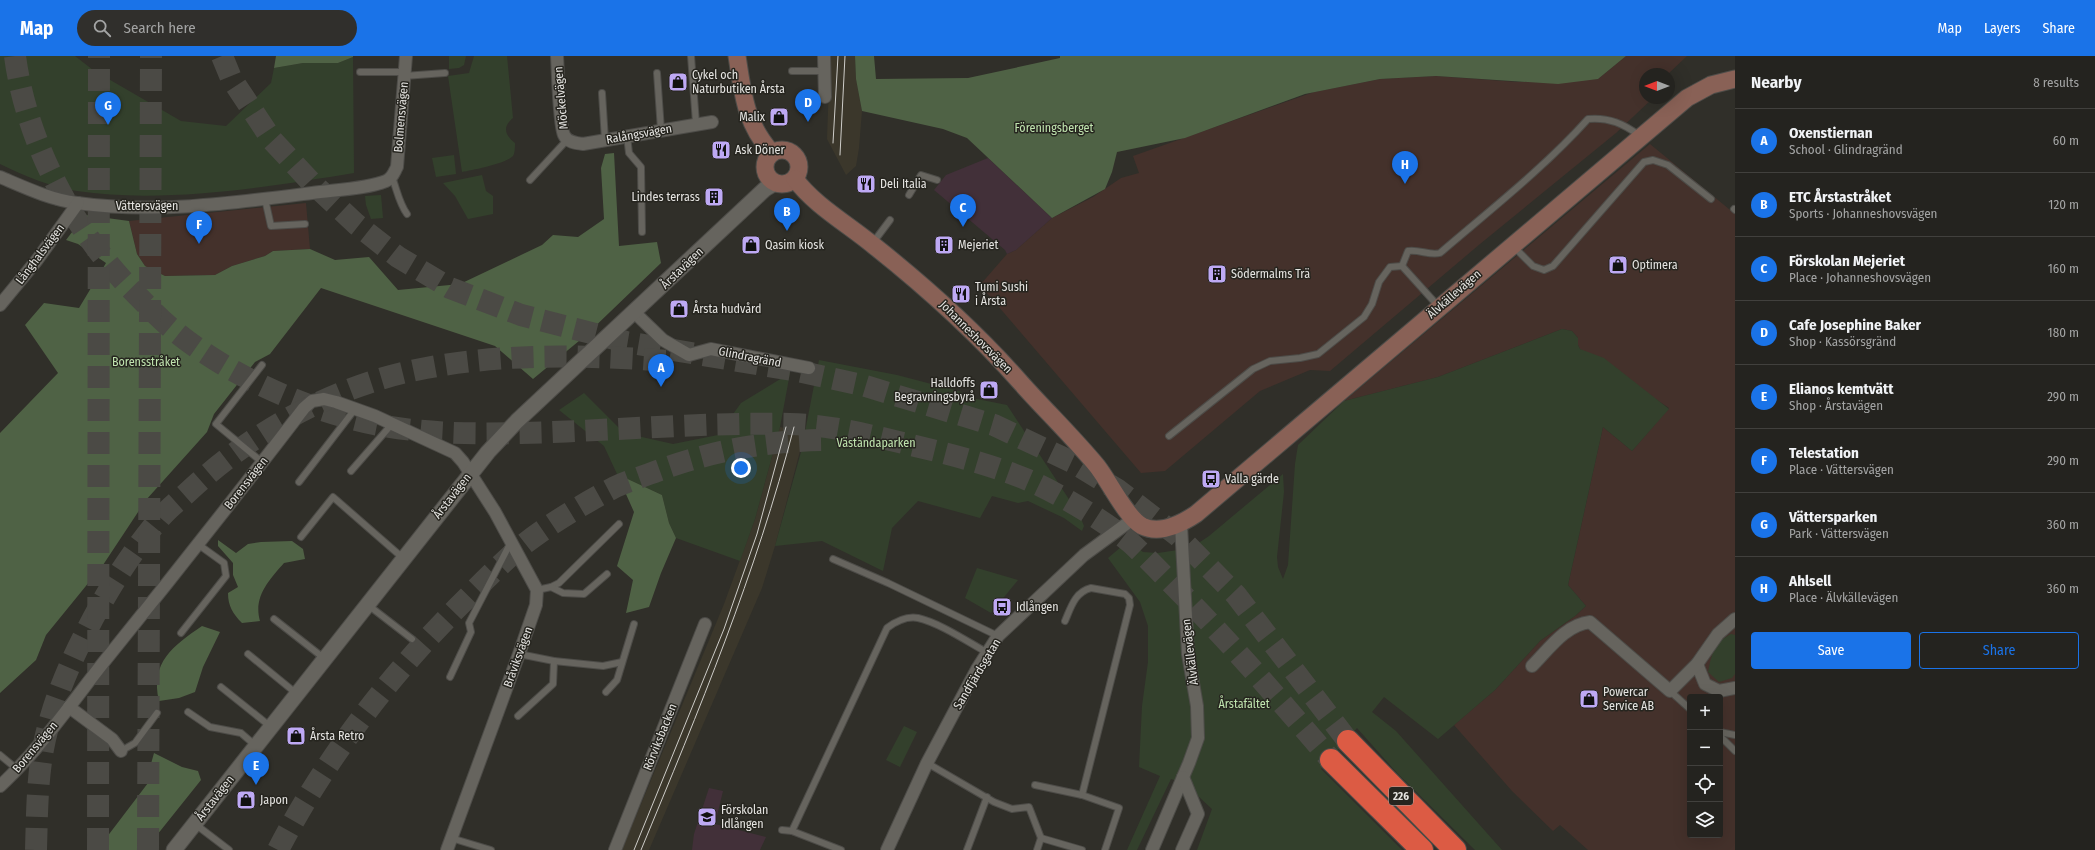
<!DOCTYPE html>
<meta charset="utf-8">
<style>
body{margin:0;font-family:"Fira Sans Condensed",sans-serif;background:#302f2c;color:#f1f3f6}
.controls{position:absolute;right:12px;bottom:12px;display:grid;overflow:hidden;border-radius:4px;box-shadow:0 4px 16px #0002}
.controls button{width:36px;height:36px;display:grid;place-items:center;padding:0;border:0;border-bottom:1px solid #41403d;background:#24231f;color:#f1f3f6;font:20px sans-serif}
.compass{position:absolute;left:1639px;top:12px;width:36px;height:36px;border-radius:50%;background:#24231f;box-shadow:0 4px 16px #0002;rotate:270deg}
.you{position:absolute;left:741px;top:412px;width:14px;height:14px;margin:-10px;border:3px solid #fff;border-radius:50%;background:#1a73e8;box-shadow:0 0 0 6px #1a73e833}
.badge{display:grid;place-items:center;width:26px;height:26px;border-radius:50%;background:#1a73e8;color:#fff;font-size:13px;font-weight:700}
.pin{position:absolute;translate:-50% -33px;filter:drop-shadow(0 1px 2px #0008)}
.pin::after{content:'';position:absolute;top:21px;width:14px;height:12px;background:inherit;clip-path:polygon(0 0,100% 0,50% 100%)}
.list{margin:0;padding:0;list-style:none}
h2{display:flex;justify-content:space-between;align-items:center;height:52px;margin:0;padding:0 16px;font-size:17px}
h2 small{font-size:13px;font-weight:400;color:#a3a4a4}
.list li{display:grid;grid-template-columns:26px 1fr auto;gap:12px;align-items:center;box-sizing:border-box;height:64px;padding:0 16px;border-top:1px solid #41403d}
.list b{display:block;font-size:15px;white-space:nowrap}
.list p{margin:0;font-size:13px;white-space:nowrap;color:#a3a4a4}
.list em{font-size:13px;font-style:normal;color:#a3a4a4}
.actions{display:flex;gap:8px;padding:12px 16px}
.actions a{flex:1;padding:9px 0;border:1px solid #1a73e8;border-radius:4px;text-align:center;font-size:14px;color:#1a73e8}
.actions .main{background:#1a73e8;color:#fff}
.icon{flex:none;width:22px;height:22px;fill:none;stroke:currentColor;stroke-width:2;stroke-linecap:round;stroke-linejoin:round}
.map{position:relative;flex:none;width:1735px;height:794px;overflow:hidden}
header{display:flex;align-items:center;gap:24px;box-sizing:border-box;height:56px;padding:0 20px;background:#1a73e8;color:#fff}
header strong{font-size:19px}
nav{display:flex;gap:22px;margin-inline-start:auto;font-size:14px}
.search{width:280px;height:36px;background:#302f2c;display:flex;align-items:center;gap:10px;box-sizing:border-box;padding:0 14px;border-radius:22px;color:#a3a4a4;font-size:15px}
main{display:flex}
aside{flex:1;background:#24231f}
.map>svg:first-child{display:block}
</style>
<header>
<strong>Map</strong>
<div class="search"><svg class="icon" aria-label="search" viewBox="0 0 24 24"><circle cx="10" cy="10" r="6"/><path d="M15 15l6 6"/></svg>Search here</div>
<nav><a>Map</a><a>Layers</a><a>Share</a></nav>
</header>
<main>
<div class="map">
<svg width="1735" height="794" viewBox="0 0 1735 794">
<rect width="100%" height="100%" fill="#302f29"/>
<!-- built -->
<g fill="#3b372b">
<polygon points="830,0 855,0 856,23 862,55 859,92 856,110 846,119 827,83"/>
<polygon points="780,371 805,376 775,490 762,532 649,794 622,794 724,548 755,463"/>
</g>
<!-- industrial -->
<g fill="#44312b" fill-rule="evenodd">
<polygon points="1626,0 1687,0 1668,18 1645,18 1645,42 1653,42 1616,77 1480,188 1330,315 1310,314 1260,335 1165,415 1141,417 980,229 1007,198 1016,194 1052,162 1093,141 1121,122 1139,117 1133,100 1246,60 1314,36 1380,23 1436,20 1517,26 1598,23"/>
<path d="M1650,88L1735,158V794H1588L1560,769L1553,775L1512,735L1454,669L1495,634L1540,585L1575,560L1586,550L1568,529L1603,371L1632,395L1669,352L1580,293L1578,289V282L1572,275L1562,273L1438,321L1344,345ZM1690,641H1720V779H1690Z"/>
<polygon points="306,147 310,193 273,195 265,200 232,210 215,219 165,220 145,210 137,198 129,165"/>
</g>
<!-- education -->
<g fill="#423039">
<polygon points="988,102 1052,162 1016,194 1007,198 1005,194 934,134 946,119"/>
<polygon points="709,732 723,735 715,768 766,781 760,794 692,794 694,778"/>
</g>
<!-- green -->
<g fill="#33402c">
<path d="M0,0H75L93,14L181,65L226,70L271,27L274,12L303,7H338L353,1L354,117C268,131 163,148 77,135C50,131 25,120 0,108Z"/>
<polygon points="449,0 466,0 464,9 459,12 449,13"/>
<path d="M474,0H507L513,62C502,71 505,79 515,87C515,91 515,97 513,100C505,108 473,114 462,116L448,20L469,17Z"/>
<polygon points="454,99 456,118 436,121 432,102"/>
<polygon points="482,119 486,135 493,140 493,158 468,163 455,140 443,127"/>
<polygon points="381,139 383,162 371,163 366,149 365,140"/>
<polygon points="1562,273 1572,275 1578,282 1578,289 1580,293 1604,302 1669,353 1632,395 1603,371 1568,529 1586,550 1575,560 1540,585 1495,634 1438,683 1384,641 1372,656 1396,675 1502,794 1475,794 1397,717 1357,672 1321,713 1402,794 1197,794 1212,753 1184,727 1171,723 1137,794 1127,794 1160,720 1139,711 1142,650 1148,606 1148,570 1140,546 1108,502 1128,485 1143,496 1158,497 1191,492 1209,480 1283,418 1284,436 1277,501 1278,511 1283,523 1288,509 1295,408 1298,389 1344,345 1438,321"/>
<polygon points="819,304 897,319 962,336 962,340 1007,349 1080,460 1084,470 1082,475 1064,462 1028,445 1018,447 992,440 980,462 918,445 892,472 883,515 822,485 775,490 801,396"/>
<polygon points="790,317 780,371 755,463 740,505 676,482 669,467 662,439 617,418 604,390 559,354 584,337 624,377 673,388 718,379 741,347"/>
<polygon points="977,512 1018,524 991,557 965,542"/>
<path d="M1731,578L1735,579V618L1732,622L1719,626L1708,616C1712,598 1713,587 1731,578Z"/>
<polygon points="904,670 917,676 900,711 886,704"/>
</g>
<!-- forest -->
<g fill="#4f6245">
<polygon points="276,0 353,0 353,1 338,7 303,7 274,12"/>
<polygon points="855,0 874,0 876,23 968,22 1060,2 1060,0 1626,0 1598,23 1558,28 1436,20 1380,23 1305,38 1185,82 1117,96 1112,116 1105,133 1052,162 967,82 943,73 862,55 856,23"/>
<polygon points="614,97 619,190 657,186 661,207 585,280 533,323 495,290 321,232 270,298 255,306 214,358 207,376 146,444 103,509 46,579 36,604 0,637 0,377 58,317 25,269 44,247 79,252 106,207 78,188 66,184 85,159 129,165 137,198 145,210 165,220 215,219 232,210 265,200 273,195 310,193 335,204 369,201 398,234 460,228 542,189 553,179 578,181 604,163 601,112 605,98"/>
<polygon points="617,418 662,439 669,467 676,482 661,517 649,551 626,557 633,524 617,510 634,456"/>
<path d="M218,484L236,497L248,488L261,486L292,485L303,493L305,503L284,507C269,524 253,541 260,565L242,567C233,558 228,550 228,537L238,531L233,519V507L218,490Z"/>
<path d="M202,570L220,576L203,611L195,636L179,642L159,645C150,606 173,590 202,570Z"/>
<polygon points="154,697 182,711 198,715 201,724 145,794 97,794 148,727 149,715"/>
</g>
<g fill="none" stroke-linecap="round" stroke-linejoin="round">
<!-- motorway-tunnel -->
<g stroke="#4b4a45" stroke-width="22" stroke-dasharray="22 11" stroke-linecap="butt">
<path d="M15,0C26,84 71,170 129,231C144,246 159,263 176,276C230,320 307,354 374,368C422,378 473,378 521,377C611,375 701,366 790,368C829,369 865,378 903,387C945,397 987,407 1028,424C1058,437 1107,466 1132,488C1148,503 1163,519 1178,534C1232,588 1281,646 1331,704"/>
<polyline points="222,0 231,22 272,84 310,125 356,168 398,201 450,232 521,259 626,286 798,315 862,329 994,369 1072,406 1118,434 1178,480 1236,539 1348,685"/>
<path d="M36,794C37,760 37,726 43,693C51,651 68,610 88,572C108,533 132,495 161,461C169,452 179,444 188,436C253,375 337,328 426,312C505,297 589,299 669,305"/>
<polyline points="98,794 99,0"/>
<polyline points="148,794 151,0"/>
<path d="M278,794C324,705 386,624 457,552C478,531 500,508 523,489C551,467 583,448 615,431C626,426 638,422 649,418C709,395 767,384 831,384"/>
</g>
<!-- service casing -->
<g stroke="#4d4c48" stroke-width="8">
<g id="service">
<polyline points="691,0 696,67"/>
<polyline points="792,15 824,15"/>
<polyline points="360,16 404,16"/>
<polyline points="657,17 661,74"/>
<polyline points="404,20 445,17"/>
<polyline points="602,37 605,84"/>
<polyline points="627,80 629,97 641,111 642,176"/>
<path d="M392,121C397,134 399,147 407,158"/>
<polyline points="530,124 567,84"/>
<polyline points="909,139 921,119 937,124"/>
<polyline points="265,143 271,170 305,168"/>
<polyline points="1734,153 1735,154"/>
<polyline points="872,188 890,164"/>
<polyline points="1513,190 1533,210 1544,214 1553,210 1644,106 1653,104 1668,109 1711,143"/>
<path d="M1402,210L1408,195C1419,193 1430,200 1440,197C1490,154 1544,112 1588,63C1609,61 1624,68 1640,80"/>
<polyline points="262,309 216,368 262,406"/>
<polyline points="1169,380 1253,313 1270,305 1300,302 1318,298 1364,261 1372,248 1379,226 1390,211 1402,210 1439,251"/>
<polyline points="351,415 392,368"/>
<polyline points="299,426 355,353"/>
<polyline points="301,481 333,441 404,503"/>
<polyline points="833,503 888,527 998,580"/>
<polyline points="551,531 559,527 619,468"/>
<polyline points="537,534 551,531 563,537 584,538 607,518"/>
<polyline points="368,549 412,583"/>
<polyline points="274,563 325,603"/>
<path d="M1065,565C1071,551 1075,536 1091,532L1125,538L1129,542L1130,549L1082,739"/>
<polyline points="181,577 226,520 224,507 199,489"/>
<polyline points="248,598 297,638"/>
<polyline points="554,605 603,610 622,606"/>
<polyline points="450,621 471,576 469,567 511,486"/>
<polyline points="221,631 271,671"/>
<polyline points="1670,635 1690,653"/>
<polyline points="606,636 617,624 634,568"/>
<polyline points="188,656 210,671 241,677 256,690"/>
<polyline points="518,660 553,628 554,605 519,598"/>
<polyline points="1720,676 1735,679"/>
<polyline points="1720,680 1735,695"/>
<polyline points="121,695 135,687 157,657"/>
<polyline points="0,699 18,714"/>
<polyline points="927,707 994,746 1012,753 1029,751 1041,782 1037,794"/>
<polyline points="1035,729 1082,739 1119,752 1105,794"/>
<polyline points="195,768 229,794"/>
<polyline points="782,774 792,775 841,794"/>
<path d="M792,775L887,572C895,566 907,560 918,562C940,567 968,586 988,597"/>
<polyline points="451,782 491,794"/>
<polyline points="1041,782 1082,794"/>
<polyline points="967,794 987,741"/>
</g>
</g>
<!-- minor casing -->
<g stroke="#4d4c48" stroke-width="14">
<g id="minor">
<path d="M557,0C558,15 559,69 564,79C567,86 575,87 583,88L712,66"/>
<polyline points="824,0 825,41"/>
<path d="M0,121C26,132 49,143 77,147C155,158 234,147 312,137C333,134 367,133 386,125C393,122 394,116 397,111L406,0"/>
<polyline points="0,249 37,204 78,147"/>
<polyline points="635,257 663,284 689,299 711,293 809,312"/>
<polyline points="1697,608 1705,628 1719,635 1735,632"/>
<path d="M1532,610C1549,593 1565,569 1590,566L1670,635L1697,608L1718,578L1735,563"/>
<polyline points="69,651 112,683 121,695"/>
<path d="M0,730C39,694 70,649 103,607C171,523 238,438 304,352L312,345L324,343L336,346L375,360L455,397L463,406L495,456L537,534L536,549L519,598L447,794"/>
<polyline points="615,794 705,568"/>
<polyline points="887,794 927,707 977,613 998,580 1084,499 1133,463"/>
<polyline points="1152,794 1189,707 1198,682 1197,650 1188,598 1181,469"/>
<polyline points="1182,794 1198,758 1183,721"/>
</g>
</g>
<!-- tertiary casing -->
<g stroke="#4d4c48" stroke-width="17">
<polyline id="tertiary" points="174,794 488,396 517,365 765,133 775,127"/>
</g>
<!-- secondary casing -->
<g stroke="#4d4c48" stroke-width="19">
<g id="secondary">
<path d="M737,0C743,38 745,67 772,97"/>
<circle cx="782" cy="111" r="17"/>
<path d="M795,123C814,149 849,169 873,189C926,231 977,277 1021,327C1046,355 1073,381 1097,410C1109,425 1126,461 1142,470C1160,479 1181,468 1196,458L1687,42L1711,29L1735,23"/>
</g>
</g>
<!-- motorway casing -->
<g stroke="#4d4c48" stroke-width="24">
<g id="motorway">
<polyline points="1348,685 1455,794"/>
<polyline points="1331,704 1422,794"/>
</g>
</g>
<!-- service -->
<use href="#service" stroke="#66645e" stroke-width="6"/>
<!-- minor -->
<use href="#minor" stroke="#66645e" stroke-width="12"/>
<!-- tertiary -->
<use href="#tertiary" stroke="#66645e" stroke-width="15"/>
<!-- secondary -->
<use href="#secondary" stroke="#896156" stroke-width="17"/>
<!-- motorway -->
<use href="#motorway" stroke="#dc5b44" stroke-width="22"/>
<!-- tram -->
<g stroke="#cecdc9" stroke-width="1">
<polyline points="833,87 838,0"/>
<polyline points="840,99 845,0"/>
<polyline points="634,794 724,573 757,478 786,371"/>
<path d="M641,794C699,654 756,518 794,371"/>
</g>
</g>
<!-- icons -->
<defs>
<g id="shop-square" transform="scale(1)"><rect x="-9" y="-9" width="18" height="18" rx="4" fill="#bea9f4" stroke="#26251f"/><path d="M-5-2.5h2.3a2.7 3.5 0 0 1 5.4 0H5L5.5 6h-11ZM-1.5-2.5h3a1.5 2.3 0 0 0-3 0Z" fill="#111"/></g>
<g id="restaurant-square" transform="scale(1)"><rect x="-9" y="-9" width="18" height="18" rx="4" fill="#bea9f4" stroke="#26251f"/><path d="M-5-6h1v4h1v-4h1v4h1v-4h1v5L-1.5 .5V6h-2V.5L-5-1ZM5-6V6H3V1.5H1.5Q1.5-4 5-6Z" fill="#111"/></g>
<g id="building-square" transform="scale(1)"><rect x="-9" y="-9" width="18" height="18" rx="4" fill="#bea9f4" stroke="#26251f"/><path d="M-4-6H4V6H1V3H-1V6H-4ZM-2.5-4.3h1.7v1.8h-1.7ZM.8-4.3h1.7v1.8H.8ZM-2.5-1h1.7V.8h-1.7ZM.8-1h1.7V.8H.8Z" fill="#111"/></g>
<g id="bus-square" transform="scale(1)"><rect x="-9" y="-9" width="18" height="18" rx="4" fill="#bea9f4" stroke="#26251f"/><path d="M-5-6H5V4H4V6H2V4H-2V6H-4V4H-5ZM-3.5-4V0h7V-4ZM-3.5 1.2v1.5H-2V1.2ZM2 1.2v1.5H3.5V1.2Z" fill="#111"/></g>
<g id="school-square" transform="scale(1)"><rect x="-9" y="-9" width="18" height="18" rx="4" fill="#bea9f4" stroke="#26251f"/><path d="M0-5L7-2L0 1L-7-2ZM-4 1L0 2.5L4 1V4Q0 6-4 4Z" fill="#111"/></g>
</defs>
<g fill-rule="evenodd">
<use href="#shop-square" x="678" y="26"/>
<use href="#shop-square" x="779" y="61"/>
<use href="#restaurant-square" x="721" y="94"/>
<use href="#restaurant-square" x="866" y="128"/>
<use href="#building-square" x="714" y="141"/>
<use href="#shop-square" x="751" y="189"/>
<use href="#building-square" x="944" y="189"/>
<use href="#shop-square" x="1618" y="209"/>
<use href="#building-square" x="1217" y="218"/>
<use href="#restaurant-square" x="961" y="238"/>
<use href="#shop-square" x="679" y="253"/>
<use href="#shop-square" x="989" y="334"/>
<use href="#bus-square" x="1211" y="423"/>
<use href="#bus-square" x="1002" y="551"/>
<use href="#shop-square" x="1589" y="643"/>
<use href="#shop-square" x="296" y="680"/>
<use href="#shop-square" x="246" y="744"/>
<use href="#school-square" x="707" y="761"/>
</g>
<g text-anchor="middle" stroke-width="3" stroke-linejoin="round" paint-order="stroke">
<!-- shield labels -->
<rect fill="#26251f" stroke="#acaba7" stroke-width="1" x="1389" y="731" width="24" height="18" rx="3"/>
<g font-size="11" font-weight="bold" fill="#e5e4e1">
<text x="1401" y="744">226</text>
</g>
<!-- poi labels -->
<g font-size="12" fill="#e5e4e1" stroke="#26251f" text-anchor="start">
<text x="692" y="23">Cykel och<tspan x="692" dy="14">Naturbutiken Årsta</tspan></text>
<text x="765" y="65" text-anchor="end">Malix</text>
<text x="735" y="98">Ask Döner</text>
<text x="880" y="132">Deli Italia</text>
<text x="700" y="145" text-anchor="end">Lindes terrass</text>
<text x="765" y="193">Qasim kiosk</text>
<text x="958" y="193">Mejeriet</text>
<text x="1632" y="213">Optimera</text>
<text x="1231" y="222">Södermalms Trä</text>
<text x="975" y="235">Tumi Sushi<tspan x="975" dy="14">i Årsta</tspan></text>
<text x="693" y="257">Årsta hudvård</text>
<text x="975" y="331" text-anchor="end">Halldoffs<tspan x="975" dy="14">Begravningsbyrå</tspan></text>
<text x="1225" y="427">Valla gärde</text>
<text x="1016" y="555">Idlången</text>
<text x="1603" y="640">Powercar<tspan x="1603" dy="14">Service AB</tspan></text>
<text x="310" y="684">Årsta Retro</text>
<text x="260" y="748">Japon</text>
<text x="721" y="758">Förskolan<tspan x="721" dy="14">Idlången</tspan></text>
</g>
<!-- street labels -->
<g font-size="12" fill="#e5e4e1" stroke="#26251f">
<text transform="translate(561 42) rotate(-95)" y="4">Möckelvägen</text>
<text transform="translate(401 61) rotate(-85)" y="4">Bolmensvägen</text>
<text transform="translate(639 78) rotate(-10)" y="4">Ralångsvägen</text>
<text x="147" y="154">Vättersvägen</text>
<text transform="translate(40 198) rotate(-53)" y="4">Långhalsvägen</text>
<text transform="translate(682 212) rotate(-44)" y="4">Årstavägen</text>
<text transform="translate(1454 238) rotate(-41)" y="4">Älvkällevägen</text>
<text transform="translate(976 281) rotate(45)" y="4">Johanneshovsvägen</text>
<text transform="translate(750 301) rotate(11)" y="4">Glindragränd</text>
<text transform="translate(246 427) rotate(-52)" y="4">Borensvägen</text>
<text transform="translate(452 440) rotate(-52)" y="4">Årstavägen</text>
<text transform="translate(1190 596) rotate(-97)" y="4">Älvkällevägen</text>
<text transform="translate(518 601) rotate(-70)" y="4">Bråviksvägen</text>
<text transform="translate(977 618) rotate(-59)" y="4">Sandfjärdsgatan</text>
<text transform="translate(660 681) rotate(-68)" y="4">Rörviksbacken</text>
<text transform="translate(35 691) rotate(-50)" y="4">Borensvägen</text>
<text transform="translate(215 742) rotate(-52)" y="4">Årstavägen</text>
</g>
<!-- park labels -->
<g font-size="12" fill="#c0e4af" stroke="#26251f">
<text x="1054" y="76">Föreningsberget</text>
<text x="146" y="310">Borensstråket</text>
<text x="876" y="391">Väständaparken</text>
<text x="1244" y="652">Årstafältet</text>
</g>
</g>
</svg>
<div class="controls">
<button>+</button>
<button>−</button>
<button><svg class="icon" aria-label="locate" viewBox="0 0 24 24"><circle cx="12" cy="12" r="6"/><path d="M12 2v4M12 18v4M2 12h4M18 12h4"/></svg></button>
<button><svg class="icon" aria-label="layers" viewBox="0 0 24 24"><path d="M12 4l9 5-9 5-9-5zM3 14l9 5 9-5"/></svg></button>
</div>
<svg class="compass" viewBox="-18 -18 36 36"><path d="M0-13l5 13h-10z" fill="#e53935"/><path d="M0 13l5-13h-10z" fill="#a3a4a4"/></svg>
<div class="you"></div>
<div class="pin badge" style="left:661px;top:331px">A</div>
<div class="pin badge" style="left:787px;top:175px">B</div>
<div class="pin badge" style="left:963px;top:171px">C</div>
<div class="pin badge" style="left:808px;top:66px">D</div>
<div class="pin badge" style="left:256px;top:729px">E</div>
<div class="pin badge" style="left:199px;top:188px">F</div>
<div class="pin badge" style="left:108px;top:69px">G</div>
<div class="pin badge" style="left:1405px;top:128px">H</div>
</div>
<aside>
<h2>Nearby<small>8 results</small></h2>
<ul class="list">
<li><span class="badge">A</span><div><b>Oxenstiernan</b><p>School · Glindragränd</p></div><em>60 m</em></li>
<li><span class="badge">B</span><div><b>ETC Årstastråket</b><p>Sports · Johanneshovsvägen</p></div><em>120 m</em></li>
<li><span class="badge">C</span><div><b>Förskolan Mejeriet</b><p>Place · Johanneshovsvägen</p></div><em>160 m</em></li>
<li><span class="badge">D</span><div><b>Cafe Josephine Baker</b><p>Shop · Kassörsgränd</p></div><em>180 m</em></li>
<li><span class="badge">E</span><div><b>Elianos kemtvätt</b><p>Shop · Årstavägen</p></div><em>290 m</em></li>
<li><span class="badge">F</span><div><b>Telestation</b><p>Place · Vättersvägen</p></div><em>290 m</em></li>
<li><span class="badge">G</span><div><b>Vättersparken</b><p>Park · Vättersvägen</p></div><em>360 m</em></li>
<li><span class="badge">H</span><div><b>Ahlsell</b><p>Place · Älvkällevägen</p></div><em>360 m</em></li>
</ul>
<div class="actions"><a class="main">Save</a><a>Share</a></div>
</aside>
</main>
